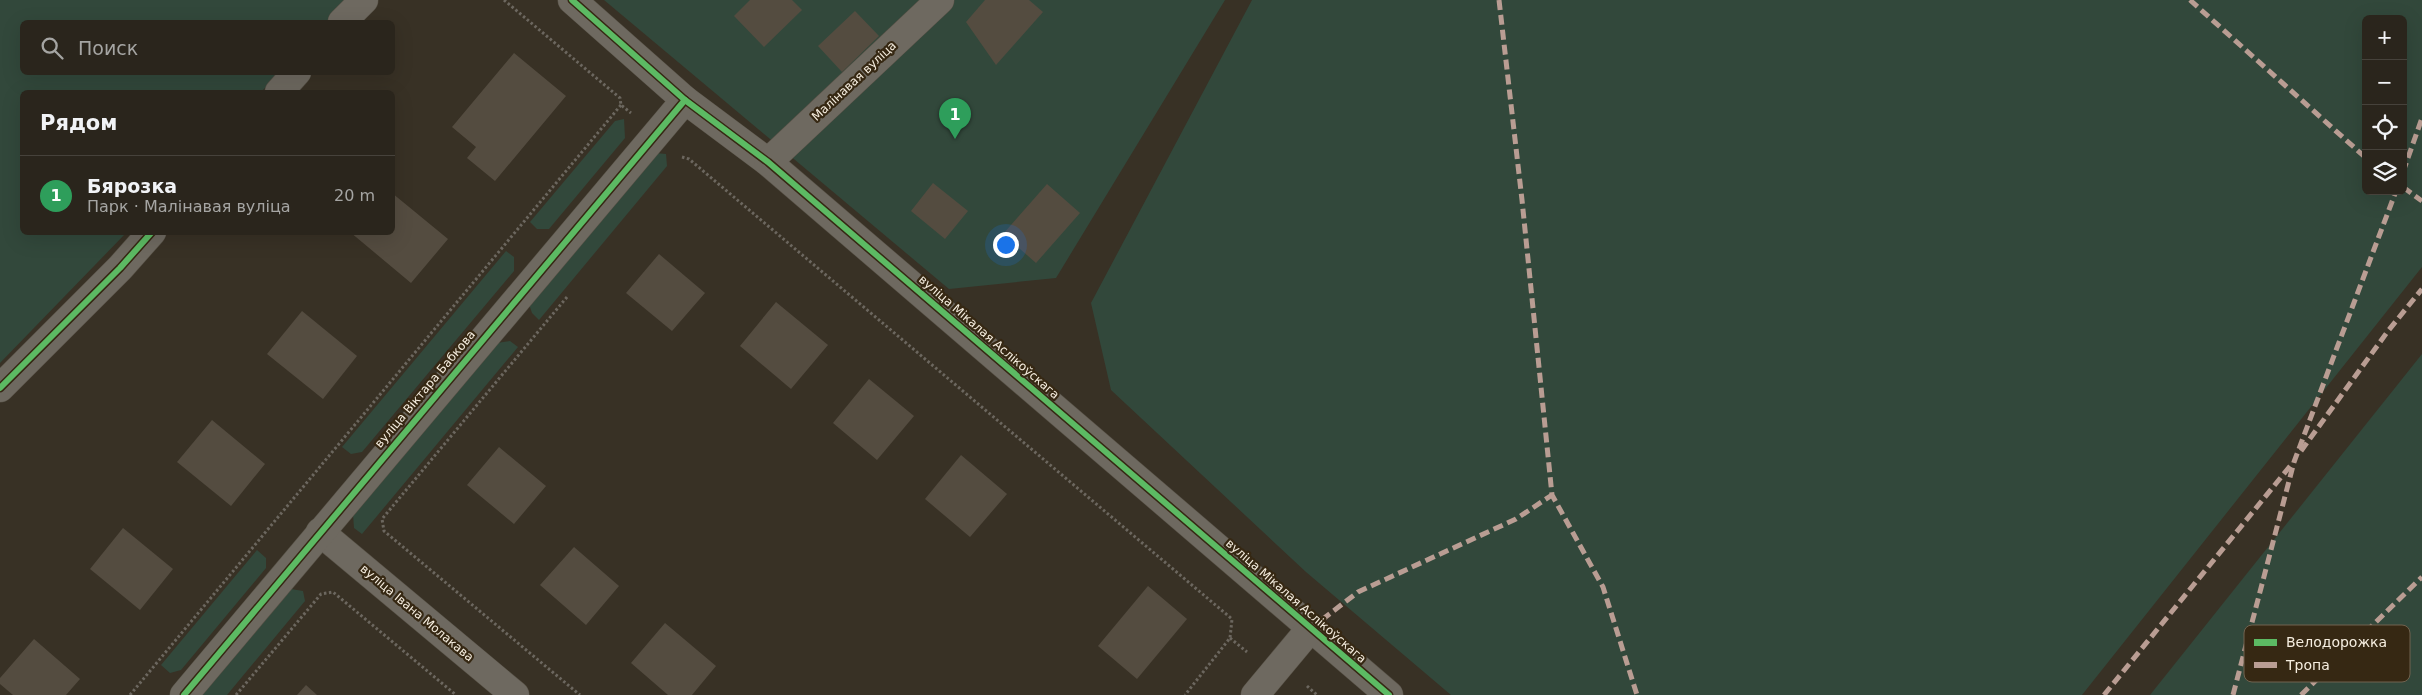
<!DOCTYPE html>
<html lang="ru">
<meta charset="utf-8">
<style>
body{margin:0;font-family:"DejaVu Sans",sans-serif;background:#322d25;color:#f1f3f6}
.controls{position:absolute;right:15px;top:15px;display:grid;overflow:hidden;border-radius:8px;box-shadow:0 5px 20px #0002}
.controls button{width:45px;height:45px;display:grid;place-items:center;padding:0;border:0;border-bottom:1px solid #46423b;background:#2a251c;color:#f1f3f6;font:25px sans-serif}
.you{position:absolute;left:1005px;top:244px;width:18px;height:18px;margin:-12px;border:4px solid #fff;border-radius:50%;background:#1a73e8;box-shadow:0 0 0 8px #1a73e833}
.badge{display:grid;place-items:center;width:32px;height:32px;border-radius:50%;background:#b4ac9f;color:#fff;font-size:16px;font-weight:700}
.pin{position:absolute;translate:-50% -41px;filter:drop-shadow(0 1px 2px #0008)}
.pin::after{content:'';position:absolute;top:26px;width:18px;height:15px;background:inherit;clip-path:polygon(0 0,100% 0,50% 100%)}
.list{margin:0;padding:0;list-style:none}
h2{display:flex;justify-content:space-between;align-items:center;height:65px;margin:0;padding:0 20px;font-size:21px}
h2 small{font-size:16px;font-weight:400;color:#a5a5a3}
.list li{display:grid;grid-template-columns:32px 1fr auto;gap:15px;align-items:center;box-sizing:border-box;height:80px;padding:0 20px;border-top:1px solid #46423b}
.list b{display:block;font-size:19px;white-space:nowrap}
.list p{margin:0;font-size:16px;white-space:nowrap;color:#a5a5a3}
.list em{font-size:16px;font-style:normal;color:#a5a5a3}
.icon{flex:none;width:28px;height:28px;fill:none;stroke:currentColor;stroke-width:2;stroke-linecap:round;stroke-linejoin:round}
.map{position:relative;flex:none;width:2422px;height:695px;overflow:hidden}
.search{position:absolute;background:#2a251c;box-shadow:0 5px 20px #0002;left:20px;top:20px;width:375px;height:55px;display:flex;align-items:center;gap:12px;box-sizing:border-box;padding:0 18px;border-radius:8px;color:#a5a5a3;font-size:19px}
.panel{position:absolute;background:#2a251c;box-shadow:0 5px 20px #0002;left:20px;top:90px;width:375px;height:145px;border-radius:8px}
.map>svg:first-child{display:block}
</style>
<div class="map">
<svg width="2422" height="695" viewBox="0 0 2422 695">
<rect width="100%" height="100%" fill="#383125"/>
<!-- green -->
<g fill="#32483b" fill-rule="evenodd">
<polygon points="0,0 350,0 328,22 22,22 22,72 280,73 261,92 22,92 22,232 126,233 0,363"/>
<polygon points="604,0 1225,0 1056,278 949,289"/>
<path d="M1252,0H2422V267L2082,695H1451L1306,572L1111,390L1091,303ZM2366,19H2403V191H2366Z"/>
<polygon points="624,119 625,138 549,229 537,229 530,222 615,121"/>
<polygon points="655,153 666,154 667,166 539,320 532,313 529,304"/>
<polygon points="506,251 514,257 514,271 362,452 351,454 342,447"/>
<polygon points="510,341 518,347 362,534 354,528 353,514 497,343"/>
<polygon points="2422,354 2422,695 2150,695"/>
<polygon points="257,550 266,558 266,568 181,670 170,673 161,665"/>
<polygon points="291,589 303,591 305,601 227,695 202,695"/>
</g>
<!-- building -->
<g fill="#544c40">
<polygon points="750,0 792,0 802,10 764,47 734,16"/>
<polygon points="985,0 1029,0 1043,12 996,65 966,22"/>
<polygon points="855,11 879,36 842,72 818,46"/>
<polygon points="514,53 566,96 495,181 467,158 476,147 452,127"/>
<polygon points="933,183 968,211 945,239 911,211"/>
<polygon points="1047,184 1080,213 1036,263 1003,234"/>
<polygon points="392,193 448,239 411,283 350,232 392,232"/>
<polygon points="659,254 705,293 672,331 626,293"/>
<polygon points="776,302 828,345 791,389 740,346"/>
<polygon points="302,311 357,356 323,399 267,354"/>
<polygon points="869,379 914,416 877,460 833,423"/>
<polygon points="212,420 265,464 231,506 177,462"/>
<polygon points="499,447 546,486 514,524 467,485"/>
<polygon points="961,455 1007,494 970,537 925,499"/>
<polygon points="123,528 173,569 140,610 90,569"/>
<polygon points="574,547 619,586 586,625 540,585"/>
<polygon points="1148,586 1187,619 1137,679 1098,646"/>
<polygon points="665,623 716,666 692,695 668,695 631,663"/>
<polygon points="34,639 80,679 66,695 13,695 0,684 0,678"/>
<polygon points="306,685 317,695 297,695"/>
</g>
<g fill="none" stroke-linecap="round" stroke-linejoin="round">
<!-- street casing -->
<g stroke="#565045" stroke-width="29">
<g id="street">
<polyline points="572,0 685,100 768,162 1389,695"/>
<polyline points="342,22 364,0"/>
<polyline points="279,92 297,72"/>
<polyline points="768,162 940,0"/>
<polyline points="0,388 120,268 152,232"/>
<polyline points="320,532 515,695"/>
<polyline points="184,695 685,100"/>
<polyline points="1255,695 1310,629"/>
</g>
</g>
<!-- path -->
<g stroke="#6c675f" stroke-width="3" stroke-dasharray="2.5 2.5" stroke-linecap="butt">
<polyline points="504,0 620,98 621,105 631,113"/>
<polyline points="682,157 689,159 1232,619 1230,638 1185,695"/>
<polyline points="567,297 382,519 384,531 580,695"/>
<polyline points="1230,638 1247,652"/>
<polyline points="1307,686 1317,695"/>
<polyline points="130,695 621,105"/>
<polyline points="236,695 321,594 333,592 456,695"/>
</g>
<!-- street -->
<use href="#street" stroke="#6e6960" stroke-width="28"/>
<!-- quiet -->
<g stroke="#b99d93" stroke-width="5" stroke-dasharray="10 5" stroke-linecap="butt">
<polyline points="1499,0 1522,200 1552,495 1603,587 1637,695"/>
<polyline points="2190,0 2366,158"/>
<polyline points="2403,172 2422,118"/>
<polyline points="2403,187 2422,201"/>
<polyline points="2301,451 2388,331 2422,289"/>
<polyline points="1310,629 1358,592 1516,519 1552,495"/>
<polyline points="2104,695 2291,465"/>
<polyline points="2233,695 2294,462 2396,191"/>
<polyline points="2301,695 2422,577"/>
</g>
<!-- cycleway casing -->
<g stroke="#362813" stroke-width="9">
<g id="cycleway">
<polyline points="572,0 685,100 768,162 1389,695"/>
<polyline points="0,388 120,268 152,232"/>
<polyline points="184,695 685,100"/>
</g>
</g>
<!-- cycleway -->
<use href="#cycleway" stroke="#5cba63" stroke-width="6"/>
</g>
<g text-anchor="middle" stroke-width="4.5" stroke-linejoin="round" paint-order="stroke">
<!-- street labels -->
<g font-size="12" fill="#f6eee0" stroke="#362813">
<text transform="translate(854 81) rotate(-43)" y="4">Малінавая вуліца</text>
<text transform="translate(989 337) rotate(41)" y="4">вуліца Мікалая Аслікоўскага</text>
<text transform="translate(425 389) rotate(-50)" y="4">вуліца Віктара Бабкова</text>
<text transform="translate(1296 601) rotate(41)" y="4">вуліца Мікалая Аслікоўскага</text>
<text transform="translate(417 613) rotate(40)" y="4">вуліца Івана Молакава</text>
</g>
</g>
<!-- legend -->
<rect x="2244" y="625" width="166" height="57" rx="8" fill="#362813" stroke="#706350" stroke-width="1"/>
<rect x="2254" y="639" width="23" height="7" fill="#5cba63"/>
<rect x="2254" y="662" width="23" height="6" fill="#b99d93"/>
<g font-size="14" fill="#f6eee0">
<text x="2286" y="647">Велодорожка</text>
<text x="2286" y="670">Тропа</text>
</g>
</svg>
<div class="controls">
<button>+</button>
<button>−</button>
<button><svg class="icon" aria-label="locate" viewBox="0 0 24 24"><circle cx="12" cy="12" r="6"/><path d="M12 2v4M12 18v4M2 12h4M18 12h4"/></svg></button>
<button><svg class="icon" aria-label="layers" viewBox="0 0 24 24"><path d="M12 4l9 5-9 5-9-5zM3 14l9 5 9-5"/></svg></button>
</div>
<div class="you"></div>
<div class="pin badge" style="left:955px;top:139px;background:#2e9e5b">1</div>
<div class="search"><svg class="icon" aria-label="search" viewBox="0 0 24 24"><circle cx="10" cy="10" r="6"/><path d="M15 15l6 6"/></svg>Поиск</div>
<section class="panel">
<h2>Рядом<small></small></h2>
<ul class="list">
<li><span class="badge" style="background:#2e9e5b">1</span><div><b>Бярозка</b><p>Парк · Малінавая вуліца</p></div><em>20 m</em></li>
</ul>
</section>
</div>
